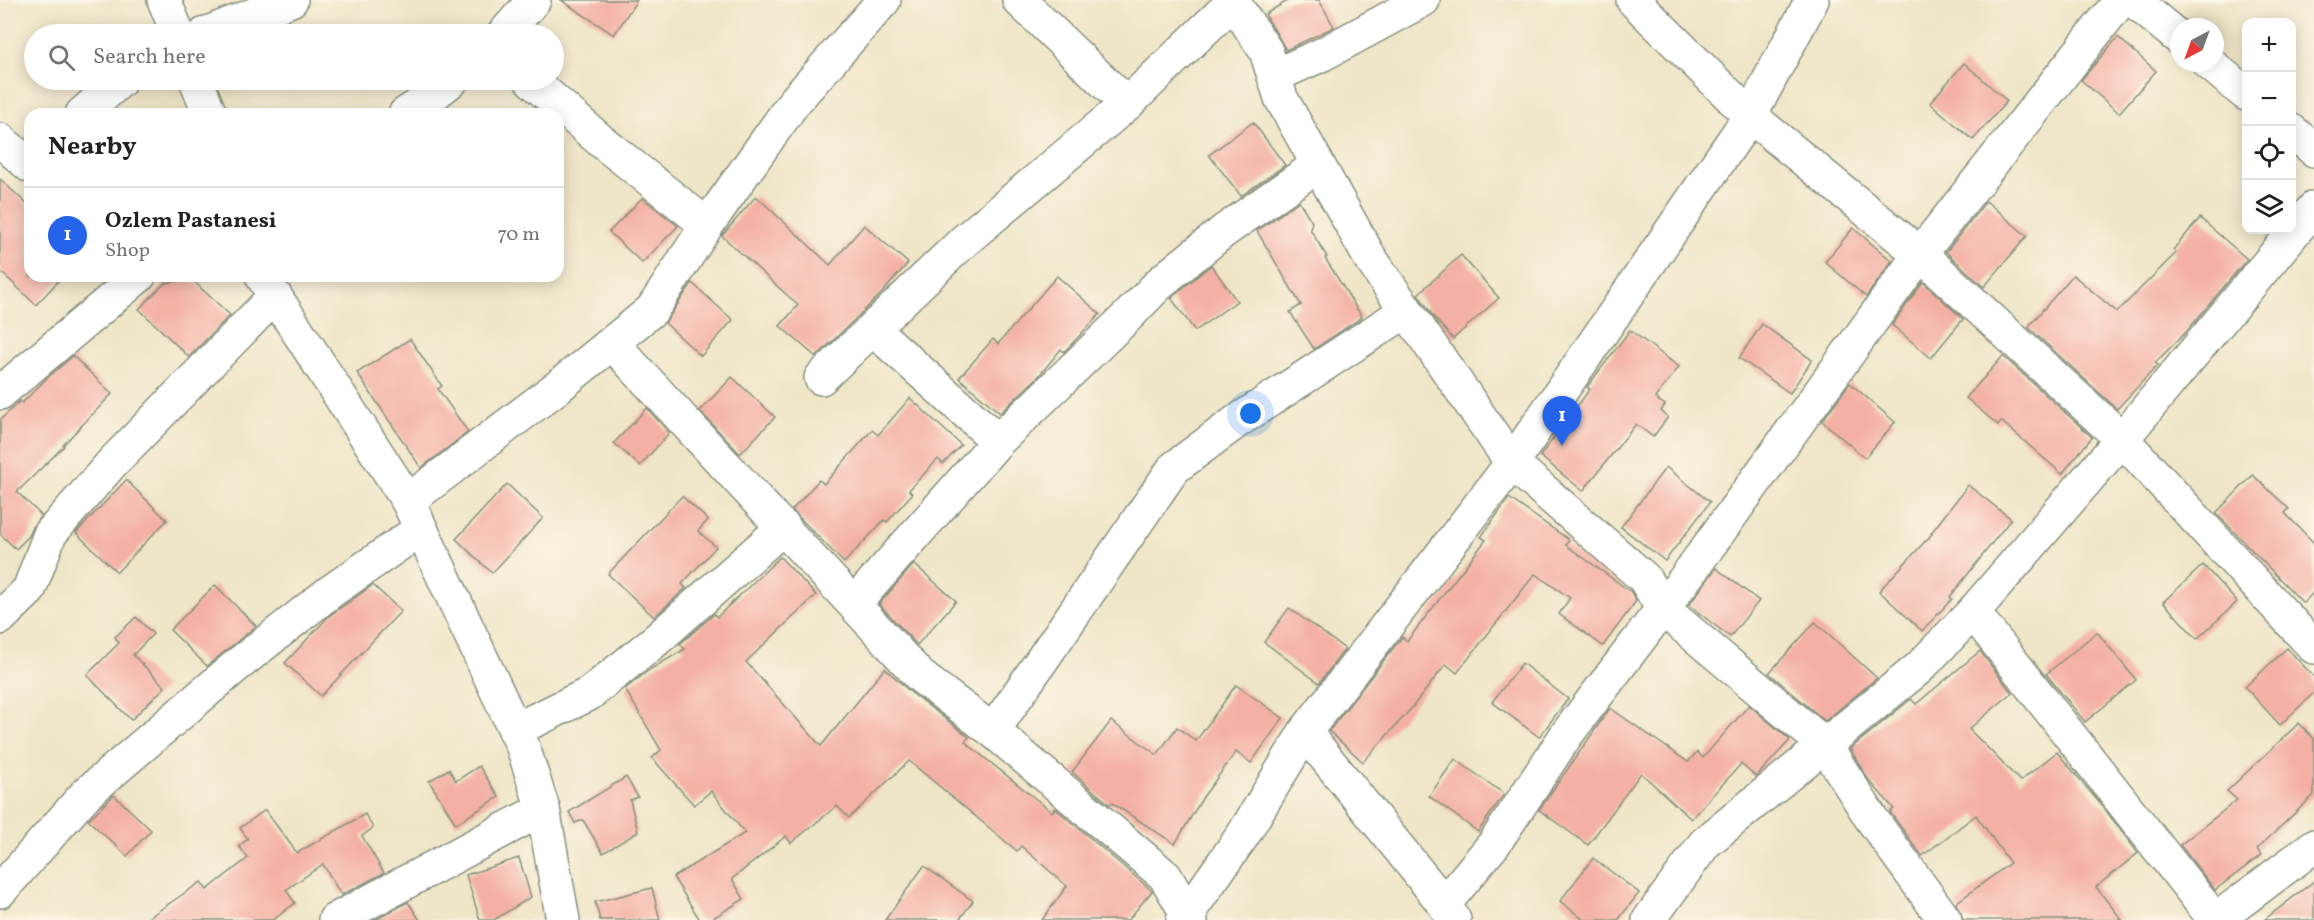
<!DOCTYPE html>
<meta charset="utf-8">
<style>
body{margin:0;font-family:Vollkorn,serif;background:#f2f2f2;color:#202124}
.controls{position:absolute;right:18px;top:18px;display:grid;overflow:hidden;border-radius:12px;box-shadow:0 3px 15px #0003}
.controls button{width:54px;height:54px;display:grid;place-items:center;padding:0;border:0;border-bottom:2px solid #e0e0e0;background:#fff;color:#202124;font:30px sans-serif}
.compass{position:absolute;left:2170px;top:18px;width:54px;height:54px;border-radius:50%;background:#fff;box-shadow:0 3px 15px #0003;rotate:221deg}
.you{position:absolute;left:1251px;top:414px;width:21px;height:21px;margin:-15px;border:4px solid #fff;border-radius:50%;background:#1a73e8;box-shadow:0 0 0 9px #1a73e833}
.badge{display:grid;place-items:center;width:39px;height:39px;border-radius:50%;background:#2563eb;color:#fff;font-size:20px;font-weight:700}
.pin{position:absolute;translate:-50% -50px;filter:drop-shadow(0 2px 3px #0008)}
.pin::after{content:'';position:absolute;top:32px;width:21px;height:18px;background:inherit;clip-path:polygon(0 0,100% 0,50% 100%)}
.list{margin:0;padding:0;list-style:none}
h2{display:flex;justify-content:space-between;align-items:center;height:78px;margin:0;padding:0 24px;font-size:26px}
h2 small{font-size:20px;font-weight:400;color:#757577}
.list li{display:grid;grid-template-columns:39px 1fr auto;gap:18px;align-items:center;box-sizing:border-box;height:96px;padding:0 24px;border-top:2px solid #e0e0e0}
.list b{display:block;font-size:22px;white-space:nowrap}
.list p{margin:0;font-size:20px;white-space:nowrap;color:#757577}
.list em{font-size:20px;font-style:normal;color:#757577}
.icon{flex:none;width:33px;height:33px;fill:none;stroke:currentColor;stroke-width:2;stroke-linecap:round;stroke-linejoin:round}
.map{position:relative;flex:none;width:2314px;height:920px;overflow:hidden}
.search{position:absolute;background:#fff;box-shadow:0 3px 15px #0003;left:24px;top:24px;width:540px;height:66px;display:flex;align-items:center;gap:15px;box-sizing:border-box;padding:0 21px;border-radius:33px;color:#757577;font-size:22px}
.panel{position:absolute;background:#fff;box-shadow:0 3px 15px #0003;left:24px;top:108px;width:540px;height:174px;border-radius:18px}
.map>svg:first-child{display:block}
</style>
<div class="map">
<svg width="2314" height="920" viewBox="0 0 2314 920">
<rect width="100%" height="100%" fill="#fcf5e5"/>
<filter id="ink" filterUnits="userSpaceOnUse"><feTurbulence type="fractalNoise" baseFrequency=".0167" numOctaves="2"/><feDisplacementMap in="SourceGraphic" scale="12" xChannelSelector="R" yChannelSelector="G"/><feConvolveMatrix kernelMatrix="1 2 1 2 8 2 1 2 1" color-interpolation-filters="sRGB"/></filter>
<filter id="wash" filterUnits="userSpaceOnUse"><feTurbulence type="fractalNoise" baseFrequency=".008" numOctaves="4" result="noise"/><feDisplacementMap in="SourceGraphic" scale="24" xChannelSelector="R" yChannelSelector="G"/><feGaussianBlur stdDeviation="1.35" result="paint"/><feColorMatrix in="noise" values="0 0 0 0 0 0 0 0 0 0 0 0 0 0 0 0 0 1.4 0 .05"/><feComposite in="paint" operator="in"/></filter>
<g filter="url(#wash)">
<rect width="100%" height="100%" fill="#efe5c7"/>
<g id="blocks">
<!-- building -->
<g fill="#f4b0a4">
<polygon points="561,0 637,0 614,35"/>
<polygon points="1289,0 1319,0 1334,27 1286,50 1265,14"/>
<polygon points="2118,37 2156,71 2119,113 2081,80"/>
<polygon points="1964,63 2007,101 1973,140 1930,103"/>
<polygon points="1253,122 1285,165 1241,196 1209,155"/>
<polygon points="0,179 30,207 30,276 63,276 36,305 0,271"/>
<polygon points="756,196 830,265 864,225 908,263 882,293 816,357 780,326 798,305 722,236"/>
<polygon points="642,198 678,226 642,263 609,232"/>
<polygon points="1299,201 1312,222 1310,229 1327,257 1325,258 1362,317 1314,349 1290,312 1301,305 1257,231"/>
<polygon points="1986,201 2027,236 1984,287 1946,252"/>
<polygon points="2200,218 2247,259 2187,331 2155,363 2158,365 2117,409 2028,327 2073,275 2117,312 2176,253 2173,250"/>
<polygon points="1853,228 1892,261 1866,297 1825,262"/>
<polygon points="1461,255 1499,298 1453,339 1433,316 1418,294"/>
<polygon points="1211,265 1237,301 1195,331 1171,298"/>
<polygon points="1057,276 1100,314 1064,352 1061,349 1038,377 1000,413 959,378 993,339 998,344"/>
<polygon points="191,279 230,315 189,357 139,309 165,283"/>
<polygon points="1923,282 1963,319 1931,358 1892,325"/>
<polygon points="692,283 733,320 701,356 665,323"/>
<polygon points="1762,324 1812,360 1790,393 1739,358"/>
<polygon points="1630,330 1679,367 1655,398 1665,405 1661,411 1668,417 1653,437 1636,424 1583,491 1540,456 1590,389 1587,387"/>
<polygon points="410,339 442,386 438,389 468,432 421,468 357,373"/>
<polygon points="73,356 112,394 63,445 64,446 17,492 41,515 33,527 29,536 16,549 0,534 0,420 20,401 22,403 47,378"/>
<polygon points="2003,356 2092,437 2062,474 2001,421 1998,425 1966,398"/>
<polygon points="732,377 775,417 740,454 700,411"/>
<polygon points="1850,383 1895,422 1865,458 1822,421"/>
<polygon points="910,398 961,445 943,464 938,459 909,490 912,494 887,522 884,520 844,563 792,510 819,480 824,484 872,430 878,435"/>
<polygon points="647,408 669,433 640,466 614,443"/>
<polygon points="1666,467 1710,502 1665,561 1621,527"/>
<polygon points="2253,475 2289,509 2285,513 2314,543 2314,592 2303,603 2216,513"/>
<polygon points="126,480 167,520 117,572 76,533"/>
<polygon points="507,484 543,518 492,573 456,539"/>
<polygon points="1968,485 2011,519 1950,597 1952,599 1922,631 1879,591 1932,534 1931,533"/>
<polygon points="682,496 708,520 698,531 716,547 682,584 686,588 654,617 608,574"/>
<polygon points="1509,498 1569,540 1566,545 1631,592 1636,601 1603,646 1559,614 1570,598 1535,574 1457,673 1446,664 1410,710 1363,762 1329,731 1402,637 1407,641 1449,587 1486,540 1481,537"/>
<polygon points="780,557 816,595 746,662 821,746 885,668 909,691 969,737 965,742 1052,812 1055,808 1151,890 1152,891 1128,920 1042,920 1067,886 1021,846 1017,851 909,761 849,818 837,806 791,843 786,836 732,879 744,899 710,920 700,920 673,877 745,833 711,791 694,805 652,758 661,750 625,689 649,670 685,649 680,644 714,614 717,617"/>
<polygon points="914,564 956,601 917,645 879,604"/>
<polygon points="2203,565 2237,602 2197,639 2163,602"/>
<polygon points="1716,568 1759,601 1730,637 1689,605"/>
<polygon points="215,585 256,626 207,666 170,630"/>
<polygon points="373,585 401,611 321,696 285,663 329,616"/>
<polygon points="1289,608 1345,649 1319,683 1264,642"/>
<polygon points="136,617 153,634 133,655 165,687 131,720 87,675 119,643 115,637"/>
<polygon points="1815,622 1877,678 1825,721 1769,673"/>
<polygon points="2097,632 2136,680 2085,722 2046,674"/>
<polygon points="2287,648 2314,677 2314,693 2280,725 2245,687"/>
<polygon points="1980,651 2012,693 1969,729 2020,781 2057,752 2107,812 2138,853 2096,887 2122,920 1963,920 1956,903 2010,863 1976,815 1922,856 1890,812 1894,809 1868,779 1850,749 1911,699 1916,704"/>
<polygon points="1522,663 1568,699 1539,737 1492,702"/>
<polygon points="1236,685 1283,718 1251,763 1236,752 1203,797 1175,844 1112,803 1110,805 1072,772 1111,721 1157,755 1177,727 1196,741"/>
<polygon points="1749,705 1790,740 1756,777 1741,764 1691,819 1641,773 1588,845 1539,810 1610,708 1688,762 1697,752 1703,758"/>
<polygon points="2299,723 2314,739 2314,795 2257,849 2261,855 2215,890 2180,845 2237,800 2227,791"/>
<polygon points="1455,759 1504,794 1478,832 1429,796"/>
<polygon points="479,766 499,797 456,824 429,781 449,769 456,781"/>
<polygon points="626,777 638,797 630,800 638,832 603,853 583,820 575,823 569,812"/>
<polygon points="114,795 151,830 127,856 88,820"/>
<polygon points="265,810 297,853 365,814 373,828 362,836 384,873 341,895 323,864 286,890 295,903 273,920 145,920 201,882 207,890 248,858 239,846 248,839 240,828"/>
<polygon points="519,858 531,897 494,920 480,920 466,875"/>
<polygon points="1593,858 1639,893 1618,920 1584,920 1560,901"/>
<polygon points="924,866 973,901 959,920 885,920"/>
<polygon points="2314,881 2314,920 2264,920"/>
<polygon points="652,888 660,920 600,920 595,902"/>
<polygon points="408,902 420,920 375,920"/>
</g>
</g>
</g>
<g filter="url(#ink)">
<use href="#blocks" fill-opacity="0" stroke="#87917e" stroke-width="1.5"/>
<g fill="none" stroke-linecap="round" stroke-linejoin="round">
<!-- minor casing -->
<g stroke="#87917e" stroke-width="36">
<g id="minor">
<polyline points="164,0 178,34"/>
<polyline points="1019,0 1127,104"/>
<polyline points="1232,0 1266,51 1281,98 1370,258 1512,463 1644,578 1663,609 1825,745 1871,818 1945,920"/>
<polyline points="1633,0 1750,116 1920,254 2122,439 2314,647"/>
<polyline points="2133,0 2179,38"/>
<polyline points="205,34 291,0"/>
<polyline points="504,34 534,0"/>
<polyline points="2209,63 2246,94"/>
<polyline points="1274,76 1323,54 1423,0"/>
<polyline points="196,80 210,114"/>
<polyline points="531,80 601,141 707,225"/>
<polyline points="82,114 121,80"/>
<polyline points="405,114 425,101 452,80"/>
<polyline points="2292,131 2314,150"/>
<polyline points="0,140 30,166"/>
<polyline points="262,276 408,501 523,747 543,809 563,920"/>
<polyline points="873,329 998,441"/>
<polyline points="612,343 920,676 993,731 1165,876 1191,920"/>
<polyline points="821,378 964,241 1127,104 1233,2"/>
<polyline points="0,393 139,276"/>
<polyline points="408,501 559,386 652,310 707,225 794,102 884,0"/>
<polyline points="854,604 998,441 1127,317 1162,281 1224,231 1318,165"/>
<polyline points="1973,612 2215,920"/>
<polyline points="0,618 29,590 50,534 112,463 275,296"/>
<polyline points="515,730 589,694 655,641 784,527"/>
<polyline points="993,731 1174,468 1236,422 1406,311"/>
<polyline points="1305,732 1444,904 1454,920"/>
<polyline points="0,891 86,794 236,666 330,592 421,529"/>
<polyline points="1444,904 1494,844 1567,734 1679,587 1920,254 2121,0"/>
<polyline points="335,920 543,809"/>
<polyline points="1183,920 1243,835 1305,732 1512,463 1750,116 1812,0"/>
<polyline points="1649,920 1705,843 1919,668 1973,612 2122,439 2314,208"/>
<polyline points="2216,920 2314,846"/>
</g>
</g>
<!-- minor -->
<use href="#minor" stroke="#fff" stroke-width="33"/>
</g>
</g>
</svg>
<div class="controls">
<button>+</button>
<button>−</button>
<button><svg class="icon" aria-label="locate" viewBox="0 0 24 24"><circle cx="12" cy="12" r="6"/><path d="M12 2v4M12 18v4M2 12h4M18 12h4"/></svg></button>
<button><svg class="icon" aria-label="layers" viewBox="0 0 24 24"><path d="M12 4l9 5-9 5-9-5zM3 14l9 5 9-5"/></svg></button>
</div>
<svg class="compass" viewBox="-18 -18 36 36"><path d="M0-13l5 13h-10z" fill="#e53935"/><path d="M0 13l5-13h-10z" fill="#757577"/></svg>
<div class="you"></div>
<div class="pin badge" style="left:1562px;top:446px">1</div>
<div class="search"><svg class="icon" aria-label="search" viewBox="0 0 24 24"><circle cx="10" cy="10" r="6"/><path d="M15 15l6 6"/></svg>Search here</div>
<section class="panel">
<h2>Nearby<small></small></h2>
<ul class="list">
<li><span class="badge">1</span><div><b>Ozlem Pastanesi</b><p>Shop</p></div><em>70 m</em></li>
</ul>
</section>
</div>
